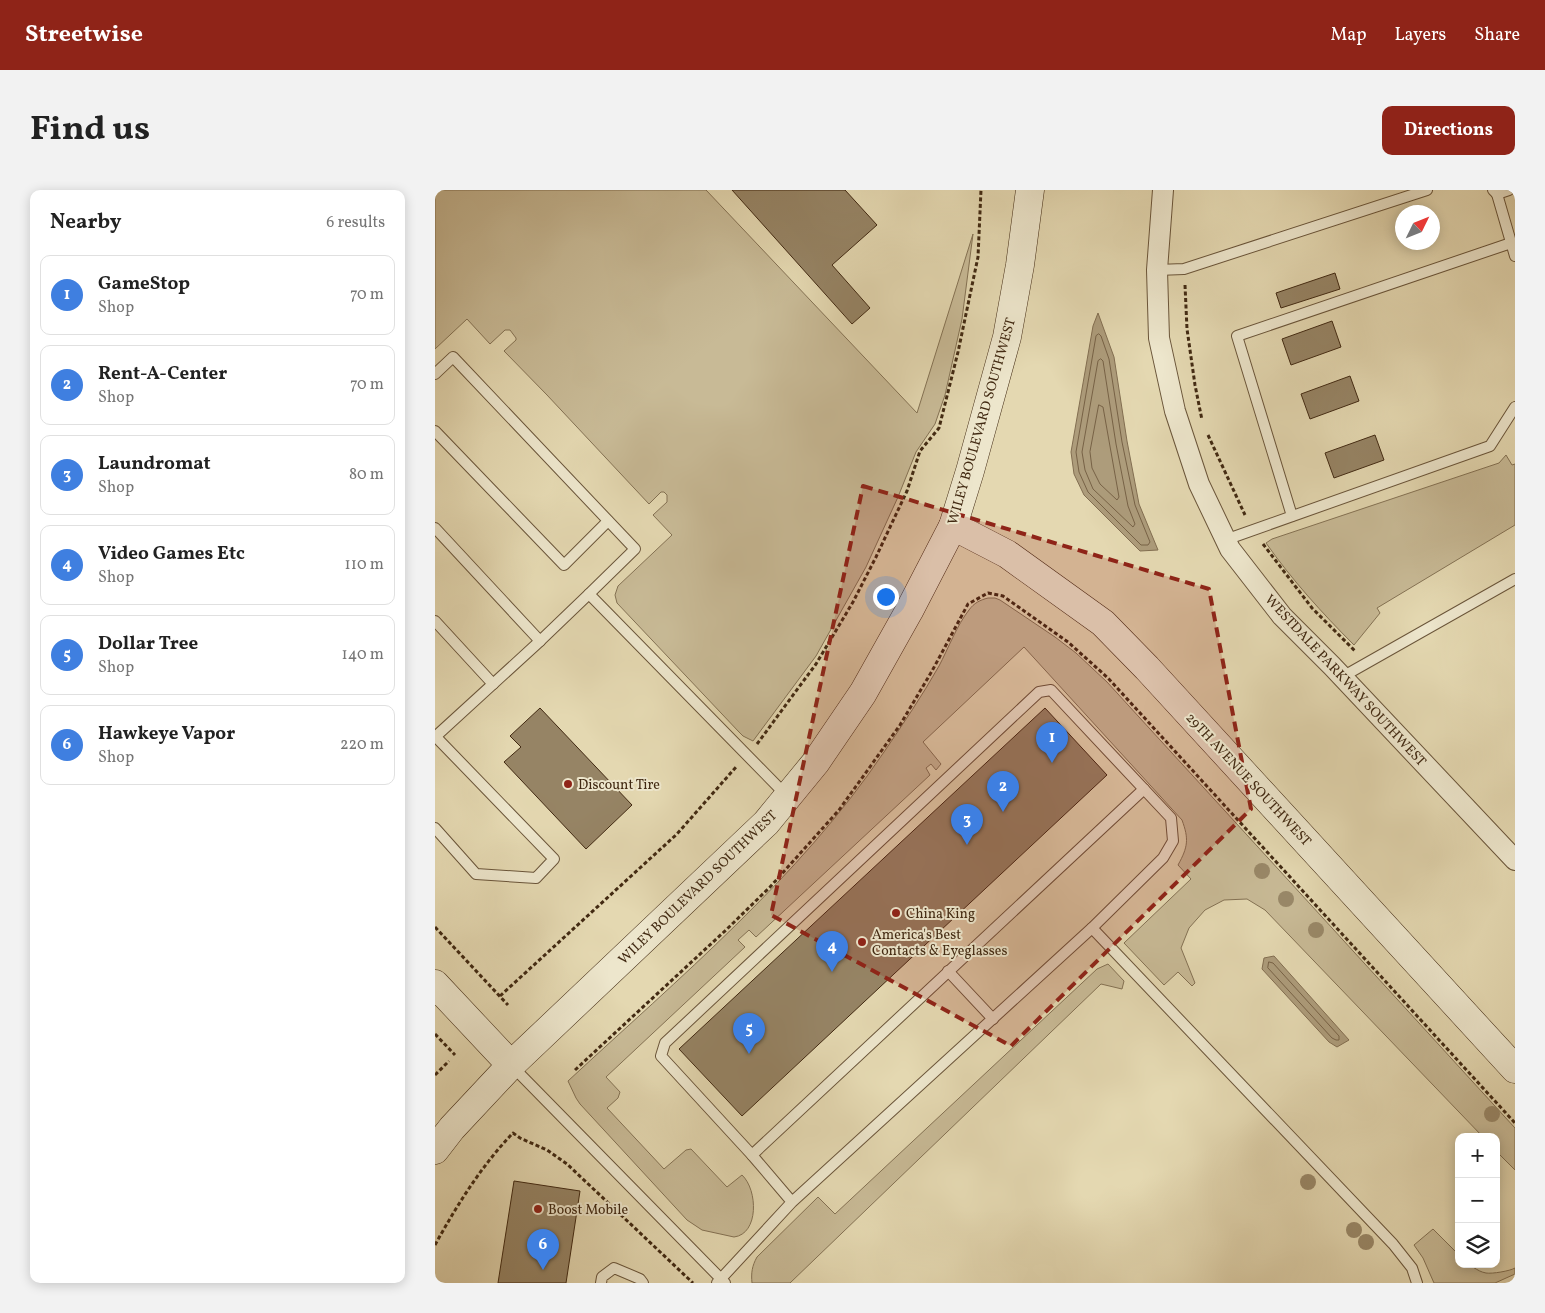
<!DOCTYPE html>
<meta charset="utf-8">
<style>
body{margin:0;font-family:Vollkorn,serif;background:#f2f2f2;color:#222}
.controls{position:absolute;right:15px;bottom:15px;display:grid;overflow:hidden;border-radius:10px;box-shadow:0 2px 12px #0003}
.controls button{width:45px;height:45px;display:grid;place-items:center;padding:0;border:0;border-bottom:1px solid #e0e0e0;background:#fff;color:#222;font:25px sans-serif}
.compass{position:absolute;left:960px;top:15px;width:45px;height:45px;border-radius:50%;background:#fff;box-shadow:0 2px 12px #0003;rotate:47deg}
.you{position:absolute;left:450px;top:406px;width:18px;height:18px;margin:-12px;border:4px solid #fff;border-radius:50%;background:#1a73e8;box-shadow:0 0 0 8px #1a73e833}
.badge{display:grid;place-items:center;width:32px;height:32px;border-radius:50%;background:#8f2418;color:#fff;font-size:16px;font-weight:700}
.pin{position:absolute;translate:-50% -41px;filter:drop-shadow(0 1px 2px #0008)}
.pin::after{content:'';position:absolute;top:26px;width:18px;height:15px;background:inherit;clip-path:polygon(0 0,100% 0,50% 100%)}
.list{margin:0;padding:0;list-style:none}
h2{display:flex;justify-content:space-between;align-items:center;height:65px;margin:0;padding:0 20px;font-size:21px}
h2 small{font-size:16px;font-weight:400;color:#767676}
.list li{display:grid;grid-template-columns:32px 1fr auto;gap:15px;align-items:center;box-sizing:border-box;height:80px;margin:0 10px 10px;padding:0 10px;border:1px solid #e0e0e0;border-radius:10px}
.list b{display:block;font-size:19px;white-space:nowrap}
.list p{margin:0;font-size:16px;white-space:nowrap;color:#767676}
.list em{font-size:16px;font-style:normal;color:#767676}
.icon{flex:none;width:28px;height:28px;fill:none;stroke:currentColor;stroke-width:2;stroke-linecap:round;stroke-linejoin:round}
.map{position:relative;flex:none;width:1080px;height:1093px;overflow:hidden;border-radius:10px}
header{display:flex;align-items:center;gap:30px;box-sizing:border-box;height:70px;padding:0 25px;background:#8f2418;color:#fff}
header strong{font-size:24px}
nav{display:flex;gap:28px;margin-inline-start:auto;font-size:18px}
.intro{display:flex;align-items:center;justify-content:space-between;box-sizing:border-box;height:120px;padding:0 30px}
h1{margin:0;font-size:35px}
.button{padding:12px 22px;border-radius:10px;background:#8f2418;color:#fff;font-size:18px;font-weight:700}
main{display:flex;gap:30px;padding:0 30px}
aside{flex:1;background:#fff;border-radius:10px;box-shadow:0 2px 12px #0003}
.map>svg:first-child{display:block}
</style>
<header>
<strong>Streetwise</strong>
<nav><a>Map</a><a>Layers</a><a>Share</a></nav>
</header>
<div class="intro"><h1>Find us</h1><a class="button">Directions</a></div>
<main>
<aside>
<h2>Nearby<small>6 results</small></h2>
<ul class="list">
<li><span class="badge" style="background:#3f7fe0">1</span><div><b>GameStop</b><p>Shop</p></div><em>70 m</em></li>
<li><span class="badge" style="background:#3f7fe0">2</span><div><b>Rent-A-Center</b><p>Shop</p></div><em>70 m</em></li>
<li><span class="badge" style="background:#3f7fe0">3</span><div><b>Laundromat</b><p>Shop</p></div><em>80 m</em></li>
<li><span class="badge" style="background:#3f7fe0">4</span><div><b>Video Games Etc</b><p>Shop</p></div><em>110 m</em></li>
<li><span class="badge" style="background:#3f7fe0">5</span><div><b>Dollar Tree</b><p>Shop</p></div><em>140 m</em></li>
<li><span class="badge" style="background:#3f7fe0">6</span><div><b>Hawkeye Vapor</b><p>Shop</p></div><em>220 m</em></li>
</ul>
</aside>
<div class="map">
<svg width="1080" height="1093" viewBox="0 0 1080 1093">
<rect width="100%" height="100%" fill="#e4d8b1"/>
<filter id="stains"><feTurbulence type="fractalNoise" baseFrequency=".004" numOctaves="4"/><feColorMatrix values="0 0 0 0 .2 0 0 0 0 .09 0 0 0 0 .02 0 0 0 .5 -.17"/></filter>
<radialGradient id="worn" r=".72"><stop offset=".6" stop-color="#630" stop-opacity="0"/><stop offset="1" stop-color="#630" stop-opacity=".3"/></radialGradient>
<!-- green -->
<g fill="#c8ba96" stroke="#847254">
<polygon points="0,0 271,0 482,223 538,44 527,129 510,205 500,234 481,262 463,307 431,377 381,466 318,551 308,546 304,542 182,413 180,405 183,396 237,345 218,325 232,312 232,305 229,302 226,302 214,314 112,205 69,161 81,150 81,148 75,140 70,140 55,154 32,129 0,159"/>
<path d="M1071,265L1077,275L1080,274V335L942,418L945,423L919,455C887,423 857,390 831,353L837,349L1064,273Z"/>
<path d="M553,408H560L565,410L620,447L641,463L672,492L1080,938V980L1061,961V947H1048L830,720L812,709L789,710L770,720L754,738L746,758L760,793L757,796L743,782L729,795L689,753L756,689L743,675C753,657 754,649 747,630L589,457L488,552L506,574L501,580L496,574L491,578L495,585L321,747L314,740L303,750L310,757L171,887L185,902L183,908L172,918L229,979L251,960L256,959L292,997L307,985C323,1000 324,1044 299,1047L267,1040L252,1030L145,914L141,908L133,891C244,788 364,688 449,562C468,534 487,506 504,476C513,459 522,435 534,420C539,413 545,410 553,408Z"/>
<path d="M673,774L689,791L687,799L666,794L355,1093H317C316,1083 317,1076 322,1067L383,1007L400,1024L662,779Z"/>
<path d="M998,1039L1024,1065V1074C1039,1074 1040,1081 1051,1083C1057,1084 1075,1081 1080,1078V1084L1060,1093H999L988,1068L979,1055Z"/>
</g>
<!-- water -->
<g fill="#ad9c7b" stroke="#826e51">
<polygon points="663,123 679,167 692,251 704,314 723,360 705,361 649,305 639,284 636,262 658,136"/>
<polygon points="839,766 914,850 902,857 894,852 827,779 829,768"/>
</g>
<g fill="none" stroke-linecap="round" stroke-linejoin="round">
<!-- shore -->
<g stroke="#776246" stroke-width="1">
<polygon points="664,144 666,146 674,169 687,252 700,315 715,352 713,355 706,355 653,302 644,282 641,262 661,146"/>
<polygon points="666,169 668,171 681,254 693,316 700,334 698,337 658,299 650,280 647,262 663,171"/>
<polygon points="664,215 668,217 684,307 682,310 665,294 657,278 655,262"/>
<polygon points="834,772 838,773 904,846 904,850 901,850 897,848 833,778"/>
</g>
</g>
<!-- building -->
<g fill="#968465" stroke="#412912">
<polygon points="297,0 410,0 442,35 397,75 435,118 417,134"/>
<polygon points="900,83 905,99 846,118 841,103"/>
<polygon points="897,131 906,157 856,175 847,149"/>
<polygon points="915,186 924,211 875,229 866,204"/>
<polygon points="940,245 949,270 899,288 890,263"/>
<polygon points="105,518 197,615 151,659 69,572 86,557 75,546"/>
<polygon points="610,518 672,585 307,926 244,859"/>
<polygon points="79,991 145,1001 131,1093 63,1093"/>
</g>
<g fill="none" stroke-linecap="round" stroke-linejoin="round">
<!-- lane casing -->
<g stroke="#6a553a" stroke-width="12">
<g id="lane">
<polyline points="1058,0 1062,4 1074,0"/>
<polyline points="1062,4 1080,66"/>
<polyline points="722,80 749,79 992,0"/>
<polyline points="0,184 18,167 200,359 154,404 352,606"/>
<polyline points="0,241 129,375 173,331"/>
<polyline points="857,326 802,146 1076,53"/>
<polyline points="0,338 105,451"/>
<polyline points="790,350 1055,256 1080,217"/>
<polyline points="0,431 58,494"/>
<polyline points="907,487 1080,389"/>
<polyline points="0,546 119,669 101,688 41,684 0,638"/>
<polyline points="0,547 105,451 154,404"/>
<polyline points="657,738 958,1054 977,1078 982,1093"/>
<polyline points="513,781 558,829"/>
<polyline points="77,876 290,1093"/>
<polyline points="317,965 709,599"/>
<polyline points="166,1093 167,1087 179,1078 205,1089 208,1093"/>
<polyline points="282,1093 357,1012 657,738 728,668 738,651 736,628 616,500 604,502 230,853 226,866 317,965 357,1012"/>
</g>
</g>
<!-- street casing -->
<g stroke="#6a553a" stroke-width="22">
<polyline id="street" points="728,0 722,80 724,148 740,221 764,294 795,359 847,426 897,476 1080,670"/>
</g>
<!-- secondary casing -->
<g stroke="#412912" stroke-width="29">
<g id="secondary">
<polyline points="518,336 572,364 668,433 712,478 1080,879"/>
<polyline points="0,794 76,875"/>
<polyline points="0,960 17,938 76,875 331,633 381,572 428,503 474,421 518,336 535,281 572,147 585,75 595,0"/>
</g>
</g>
<!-- path -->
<g stroke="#412912" stroke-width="3" stroke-dasharray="4 2.5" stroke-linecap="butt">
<polyline points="750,95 752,139 760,195 767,230"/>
<polyline points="773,245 810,325"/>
<polyline points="828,354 877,418 920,461"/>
<polyline points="322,554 381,474 418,412 441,367 472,301 485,261 504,238 523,162 543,67 546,0"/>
<polyline points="0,737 73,815"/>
<polyline points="65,806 242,644 301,577"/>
<polyline points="0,844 20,865"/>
<polyline points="140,880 291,740 335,697 404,620 465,535 497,481 533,414 553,403 568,406 633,452 673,488 1080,933"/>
<polyline points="0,885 14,871"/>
<path d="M0,1055C22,1015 47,975 78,943L85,948L112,960L132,974L258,1093"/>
</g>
<!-- lane -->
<use href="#lane" stroke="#ede6cc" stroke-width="10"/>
<!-- street -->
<use href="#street" stroke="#ede6cc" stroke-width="20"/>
<!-- secondary -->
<use href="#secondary" stroke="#ede6cc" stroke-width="28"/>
</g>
<!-- trees -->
<g fill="#998868">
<circle cx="827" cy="681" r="8"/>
<circle cx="851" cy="709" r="8"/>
<circle cx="881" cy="740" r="8"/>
<circle cx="1057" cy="924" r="8"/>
<circle cx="873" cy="992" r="8"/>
<circle cx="919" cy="1040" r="8"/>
<circle cx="931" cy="1052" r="8"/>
</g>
<!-- marked area -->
<path fill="#8f2418" fill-opacity="0.2" stroke="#8f2418" stroke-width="4" stroke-dasharray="10 6" stroke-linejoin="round" d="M428,296L774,399L816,619L576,856L336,725Z"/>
<!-- markers -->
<g fill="#8f2418" stroke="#ede6cc" stroke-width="2">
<circle cx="133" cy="594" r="5"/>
<circle cx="461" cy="723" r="5"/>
<circle cx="427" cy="752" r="5"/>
<circle cx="103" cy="1019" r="5"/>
</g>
<g text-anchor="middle" stroke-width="4" stroke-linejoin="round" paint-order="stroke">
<!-- street labels -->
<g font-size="14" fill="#412912" stroke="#ede6cc">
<text transform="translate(546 231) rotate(-74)" y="5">WILEY BOULEVARD SOUTHWEST</text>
<text transform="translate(911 490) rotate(47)" y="5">WESTDALE PARKWAY SOUTHWEST</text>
<text transform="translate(814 589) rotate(47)" y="5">29TH AVENUE SOUTHWEST</text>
<text transform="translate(262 697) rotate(-44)" y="5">WILEY BOULEVARD SOUTHWEST</text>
</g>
<!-- poi labels -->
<g font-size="14" fill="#412912" stroke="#ede6cc" text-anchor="start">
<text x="143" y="599">Discount Tire</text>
<text x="471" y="728">China King</text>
<text x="437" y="749">America's Best<tspan x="437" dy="16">Contacts &amp; Eyeglasses</tspan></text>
<text x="113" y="1024">Boost Mobile</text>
</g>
</g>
<rect width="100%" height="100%" filter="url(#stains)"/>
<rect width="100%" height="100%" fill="url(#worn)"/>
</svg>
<div class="controls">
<button>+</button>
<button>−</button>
<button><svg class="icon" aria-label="layers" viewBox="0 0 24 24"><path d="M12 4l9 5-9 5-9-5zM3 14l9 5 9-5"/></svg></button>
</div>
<svg class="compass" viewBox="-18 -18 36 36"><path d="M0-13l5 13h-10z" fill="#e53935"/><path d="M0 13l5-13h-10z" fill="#767676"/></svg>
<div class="you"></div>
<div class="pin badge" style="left:617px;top:573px;background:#3f7fe0">1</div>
<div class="pin badge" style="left:568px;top:622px;background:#3f7fe0">2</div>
<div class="pin badge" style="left:532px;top:655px;background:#3f7fe0">3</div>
<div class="pin badge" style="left:397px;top:782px;background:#3f7fe0">4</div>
<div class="pin badge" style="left:314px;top:864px;background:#3f7fe0">5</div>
<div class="pin badge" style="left:108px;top:1080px;background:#3f7fe0">6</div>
</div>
</main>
